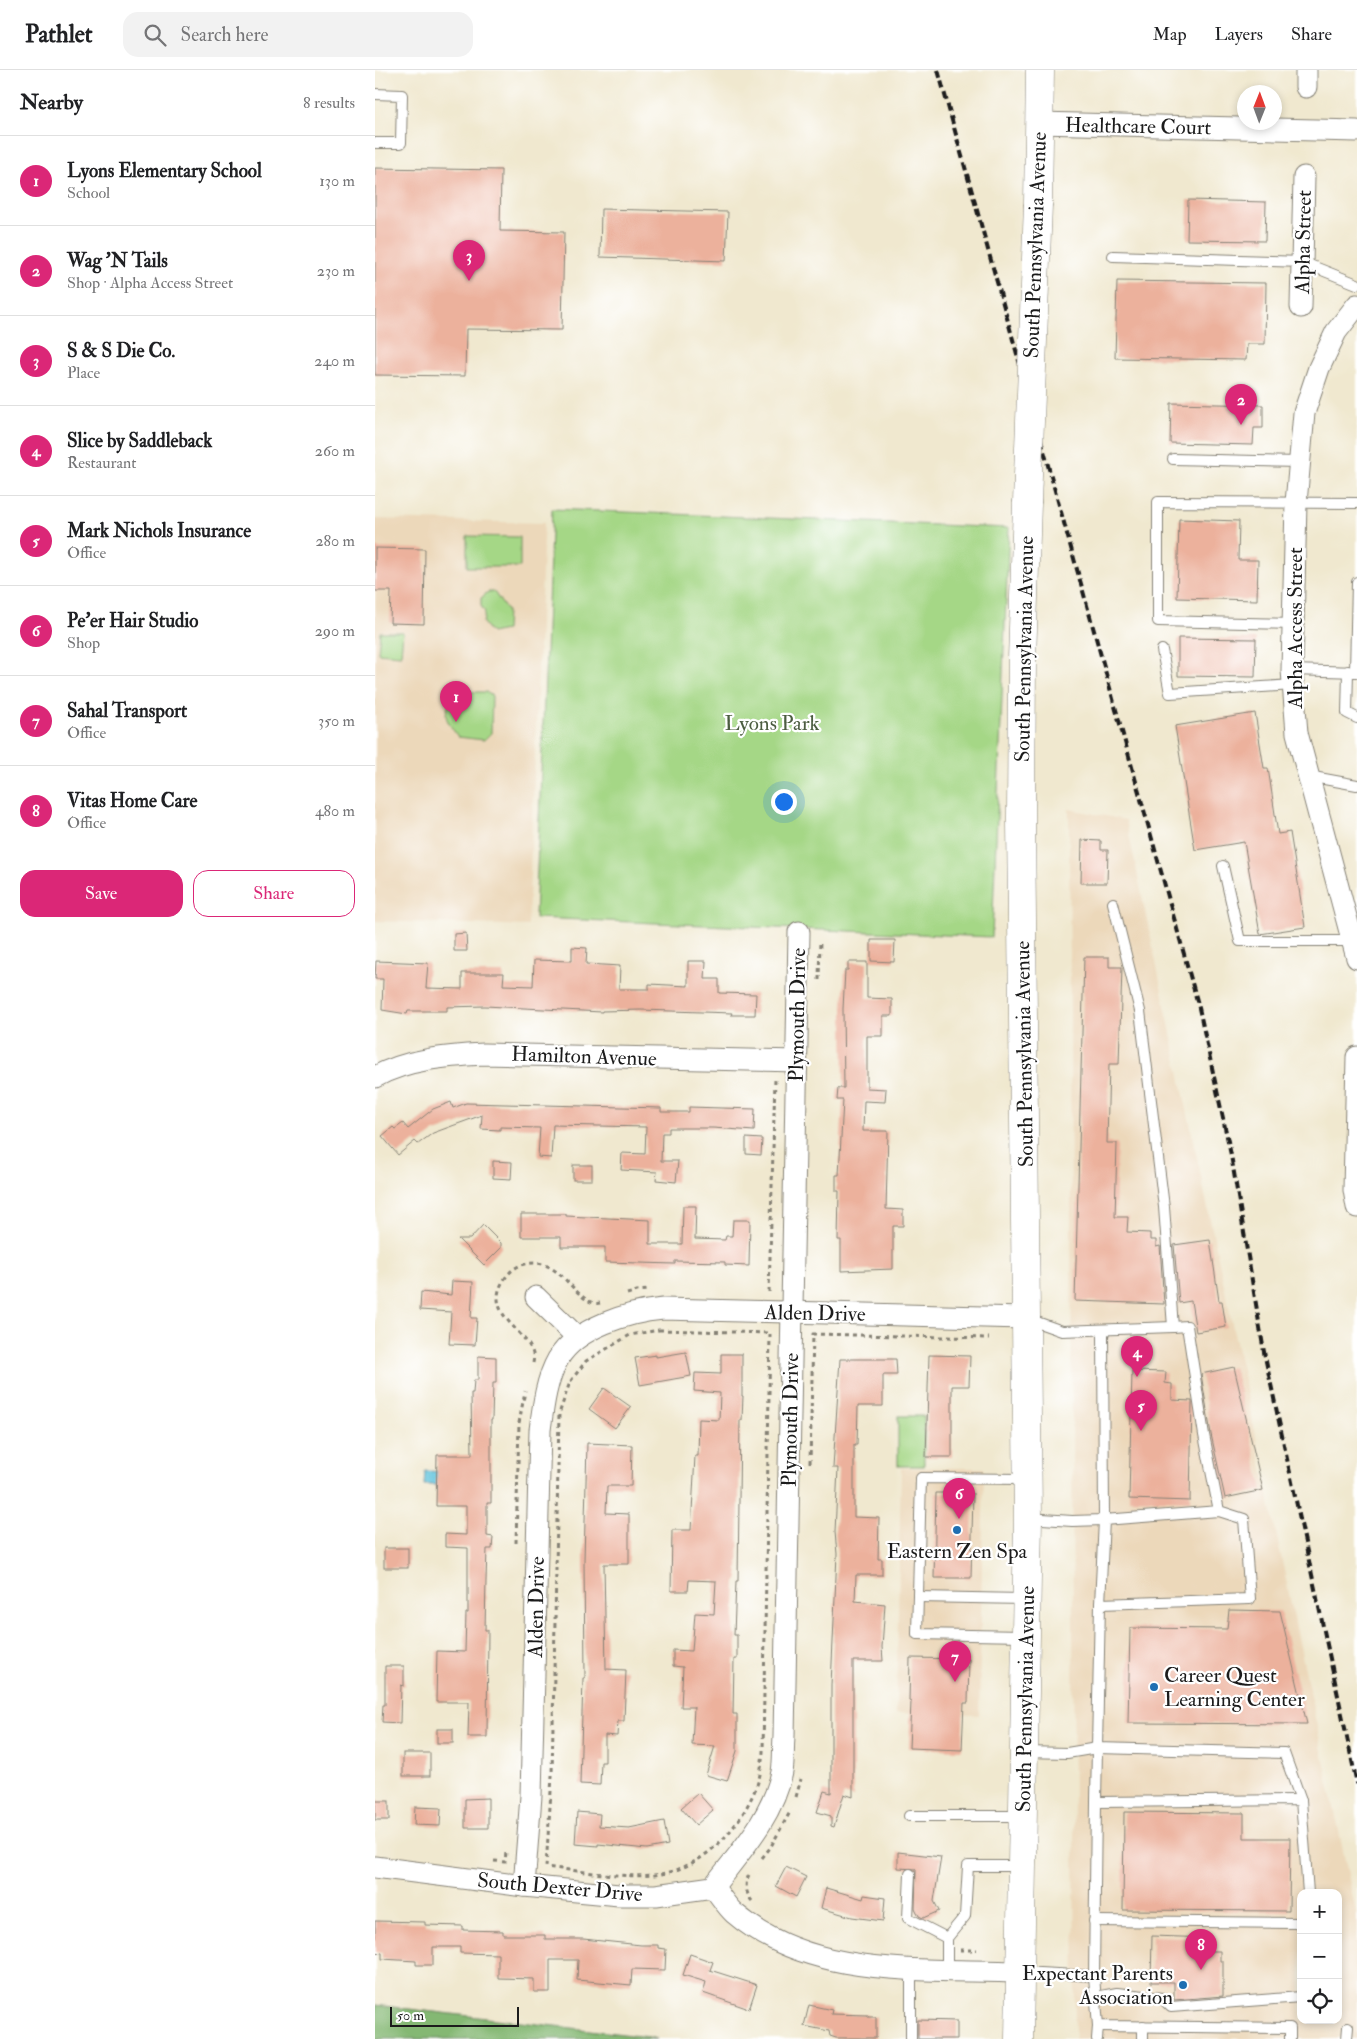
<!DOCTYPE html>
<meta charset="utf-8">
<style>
body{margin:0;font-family:"IM FELL Double Pica",serif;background:#f2f2f2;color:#202124}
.controls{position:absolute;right:15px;bottom:15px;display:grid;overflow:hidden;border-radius:10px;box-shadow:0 2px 8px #0003}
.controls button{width:45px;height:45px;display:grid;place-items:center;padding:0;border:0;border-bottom:1px solid #e0e0e0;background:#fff;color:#202124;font:25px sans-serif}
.compass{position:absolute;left:862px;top:15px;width:45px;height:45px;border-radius:50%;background:#fff;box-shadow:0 2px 8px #0003;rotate:1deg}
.scale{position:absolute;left:15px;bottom:12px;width:129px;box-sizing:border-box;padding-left:5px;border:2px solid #1c1c1c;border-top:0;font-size:14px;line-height:18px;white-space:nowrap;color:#1c1c1c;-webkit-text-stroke:4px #fff;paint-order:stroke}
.you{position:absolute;left:408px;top:731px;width:18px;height:18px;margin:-12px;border:4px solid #fff;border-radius:50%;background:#1a73e8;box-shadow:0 0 0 8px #1a73e833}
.badge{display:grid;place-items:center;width:32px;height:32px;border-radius:50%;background:#db2777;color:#fff;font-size:16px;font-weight:700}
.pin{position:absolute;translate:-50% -41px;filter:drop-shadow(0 1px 2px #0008)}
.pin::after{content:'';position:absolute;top:26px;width:18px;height:15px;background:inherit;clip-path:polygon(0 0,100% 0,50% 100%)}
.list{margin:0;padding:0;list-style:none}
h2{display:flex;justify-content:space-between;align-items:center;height:65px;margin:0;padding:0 20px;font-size:21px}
h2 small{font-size:16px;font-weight:400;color:#757577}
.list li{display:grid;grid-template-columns:32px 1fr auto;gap:15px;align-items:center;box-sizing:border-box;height:90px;padding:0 20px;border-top:1px solid #e0e0e0}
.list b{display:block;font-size:19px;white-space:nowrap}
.list p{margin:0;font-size:16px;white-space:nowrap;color:#757577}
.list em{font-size:16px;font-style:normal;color:#757577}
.actions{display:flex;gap:10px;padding:15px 20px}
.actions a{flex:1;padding:11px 0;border:1px solid #db2777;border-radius:15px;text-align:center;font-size:18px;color:#db2777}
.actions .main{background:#db2777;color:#fff}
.icon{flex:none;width:28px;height:28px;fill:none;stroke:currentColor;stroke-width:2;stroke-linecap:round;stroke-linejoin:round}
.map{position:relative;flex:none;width:982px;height:1969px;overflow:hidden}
header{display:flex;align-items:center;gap:30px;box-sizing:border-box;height:70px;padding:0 25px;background:#fff;border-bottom:1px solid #e0e0e0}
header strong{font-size:24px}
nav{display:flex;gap:28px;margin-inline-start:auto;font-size:18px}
.search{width:350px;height:45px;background:#f2f2f2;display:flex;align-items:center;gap:12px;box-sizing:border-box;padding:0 18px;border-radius:15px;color:#757577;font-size:19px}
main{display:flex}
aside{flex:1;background:#fff}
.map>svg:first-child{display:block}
</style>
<header>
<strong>Pathlet</strong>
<div class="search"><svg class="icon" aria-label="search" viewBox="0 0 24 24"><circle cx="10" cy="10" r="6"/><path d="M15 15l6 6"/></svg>Search here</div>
<nav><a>Map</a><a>Layers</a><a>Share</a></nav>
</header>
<main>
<aside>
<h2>Nearby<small>8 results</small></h2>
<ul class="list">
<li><span class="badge">1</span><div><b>Lyons Elementary School</b><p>School</p></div><em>130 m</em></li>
<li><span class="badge">2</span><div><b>Wag 'N Tails</b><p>Shop · Alpha Access Street</p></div><em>230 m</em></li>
<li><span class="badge">3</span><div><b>S &amp; S Die Co.</b><p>Place</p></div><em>240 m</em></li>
<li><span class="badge">4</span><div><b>Slice by Saddleback</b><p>Restaurant</p></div><em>260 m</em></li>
<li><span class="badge">5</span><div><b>Mark Nichols Insurance</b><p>Office</p></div><em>280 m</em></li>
<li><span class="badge">6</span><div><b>Pe'er Hair Studio</b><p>Shop</p></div><em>290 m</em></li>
<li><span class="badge">7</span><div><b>Sahal Transport</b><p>Office</p></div><em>350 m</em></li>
<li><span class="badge">8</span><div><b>Vitas Home Care</b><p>Office</p></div><em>480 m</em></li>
</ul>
<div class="actions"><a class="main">Save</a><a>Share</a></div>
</aside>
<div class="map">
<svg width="982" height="1969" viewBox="0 0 982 1969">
<rect width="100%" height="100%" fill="#fff"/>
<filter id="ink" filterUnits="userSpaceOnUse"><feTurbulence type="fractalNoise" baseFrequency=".02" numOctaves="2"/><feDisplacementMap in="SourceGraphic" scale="10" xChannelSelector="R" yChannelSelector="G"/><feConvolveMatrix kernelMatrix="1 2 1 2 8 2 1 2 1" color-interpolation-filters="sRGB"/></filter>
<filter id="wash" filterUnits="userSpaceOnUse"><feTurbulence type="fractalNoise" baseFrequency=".0096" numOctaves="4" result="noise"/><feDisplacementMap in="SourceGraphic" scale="20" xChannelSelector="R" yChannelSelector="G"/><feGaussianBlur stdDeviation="1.12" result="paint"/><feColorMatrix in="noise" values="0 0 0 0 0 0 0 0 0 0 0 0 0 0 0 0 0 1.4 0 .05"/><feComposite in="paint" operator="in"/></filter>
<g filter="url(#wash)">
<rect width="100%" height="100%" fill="#f0e8cf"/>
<!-- built -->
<g fill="#ecd8ba" fill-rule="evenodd">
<polygon points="0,449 169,453 153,856 0,851"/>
<path d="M694,739L751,750L982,1847V1969H700ZM926,1823H963V1950H926Z"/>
<polygon points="526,1398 609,1398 604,1645 521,1643"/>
</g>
<!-- green -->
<g fill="#a5d786" stroke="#607a51">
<polygon points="177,439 634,458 617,867 160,848"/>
<polygon points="92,466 145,467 145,497 92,497"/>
<polygon points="113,522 119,522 132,541 131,560 116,563 108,553 110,542 106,536 106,528"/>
<polygon points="5,562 28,562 26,585 3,583"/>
<path d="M81,622H111L117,626L116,663L109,670L83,667C68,645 67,646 81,622Z"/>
<rect x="523" y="1346" width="26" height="50"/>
</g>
<!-- forest -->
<polygon fill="#84b873" stroke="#506a48" points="0,1935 274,1967 282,1969 0,1969"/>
<!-- water -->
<polygon fill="#5ec2dc" stroke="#3d6f7c" points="50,1401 76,1402 75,1415 49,1415"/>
<g id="blocks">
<!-- building -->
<g fill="#ecb19c">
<polygon points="0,98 126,100 125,161 189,162 187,260 91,259 90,306 0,305"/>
<polygon points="813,130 891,132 890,171 812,170"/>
<polygon points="226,139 353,142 351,191 225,187"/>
<polygon points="742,211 891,213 890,274 872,274 871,290 740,288"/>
<polygon points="796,333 888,335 888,358 879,358 878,375 795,373"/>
<polygon points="804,449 864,451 863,490 883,490 882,530 802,528"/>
<polygon points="0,478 50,479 49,554 15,553 16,521 0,521"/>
<polygon points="803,568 881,569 880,607 803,606"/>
<polygon points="880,643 889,698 893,698 903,764 915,762 930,857 885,864 869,772 820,780 800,656"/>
<polygon points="707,770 726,771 726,780 733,780 732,813 706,813"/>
<polygon points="91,863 92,881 79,881 79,864"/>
<polygon points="496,870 520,870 519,892 496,891"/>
<polygon points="197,877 212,878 211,894 245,896 244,919 274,919 274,914 313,916 313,891 331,891 330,909 344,909 344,923 381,924 380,945 356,945 357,943 266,940 227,941 227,942 110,936 72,937 72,941 33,941 32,944 7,940 8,909 0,909 1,891 53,893 51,918 87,919 87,903 129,903 128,915 158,916 159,890 197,891"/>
<polygon points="709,887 734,887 734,897 747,897 744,994 734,994 732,1073 742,1073 740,1147 753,1147 752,1162 775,1163 775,1170 781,1170 781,1177 785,1176 789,1234 700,1231"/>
<polygon points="473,892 492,892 492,928 517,929 517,946 508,946 508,966 492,966 492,1018 511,1019 510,1032 489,1031 488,1061 513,1061 511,1139 528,1140 528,1156 518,1156 518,1199 466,1201 466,1170 463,1170 464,1121 461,1121 461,1105 464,1105 468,1030 462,1030 463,1018 469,1018 468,939 470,900 473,900"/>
<polygon points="76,1032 78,1038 91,1033 286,1038 286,1042 314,1042 314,1037 380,1039 379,1061 338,1058 294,1058 294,1063 287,1063 286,1091 303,1091 301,1112 281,1110 282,1102 246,1100 247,1083 270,1084 271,1057 178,1055 176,1088 163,1087 165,1058 125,1057 125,1060 106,1059 107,1045 58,1063 43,1074 40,1071 23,1085 7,1066 18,1057 20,1059 28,1053 33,1059 58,1039"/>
<polygon points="371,1068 387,1069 386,1085 371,1084"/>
<polygon points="118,1091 137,1092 136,1109 118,1108"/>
<rect x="198" y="1095" width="19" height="15"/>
<polygon points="308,1136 321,1136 320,1169 350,1170 351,1166 357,1166 358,1150 375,1150 374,1196 350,1195 350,1192 300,1191 300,1194 230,1192 230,1177 186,1177 186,1167 146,1167 146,1144 191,1144 191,1146 275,1150 275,1174 307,1174"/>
<polygon points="108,1155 126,1173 126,1178 109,1195 83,1169 95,1169"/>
<polygon points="835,1170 844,1231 847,1231 851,1257 821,1262 816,1231 804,1233 799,1175"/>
<polygon points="77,1211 98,1212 96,1248 102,1248 100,1275 74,1274 76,1242 45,1240 46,1222 76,1225"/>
<polygon points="311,1282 316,1306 265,1315 260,1288 281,1285 281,1287"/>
<polygon points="346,1284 367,1284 367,1326 368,1326 367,1350 365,1350 363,1511 361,1511 359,1565 362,1565 362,1589 359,1589 358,1644 362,1644 362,1681 352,1711 331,1705 340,1676 317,1675 319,1637 306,1637 308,1597 298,1596 298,1580 317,1581 320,1543 339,1544 341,1511 314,1510 313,1521 296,1521 297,1460 316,1460 320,1386 323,1386 324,1349 344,1350 345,1323 319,1321 320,1303 346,1304"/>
<polygon points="554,1285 595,1286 594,1316 577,1316 577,1387 551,1387"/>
<polygon points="103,1286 121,1287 121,1313 118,1313 117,1350 116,1350 116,1433 112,1433 112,1466 118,1467 117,1479 112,1479 111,1510 110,1560 113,1560 112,1667 93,1667 94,1632 61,1632 62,1581 90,1582 91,1543 93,1543 93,1478 70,1477 70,1464 91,1465 91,1436 61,1436 62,1385 97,1385 96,1323 98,1323 99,1310 103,1310"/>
<polygon points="465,1289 521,1289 522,1305 508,1305 508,1336 483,1336 482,1375 479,1375 479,1447 504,1448 503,1489 507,1489 507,1505 481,1505 480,1531 510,1534 507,1577 508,1591 478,1591 478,1727 469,1724 459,1757 456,1756 456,1746 442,1742 449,1721 456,1723 456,1615 462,1484 460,1462 463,1398 458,1398"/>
<polygon points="859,1297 888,1420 850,1428 836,1364 826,1304"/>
<polygon points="757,1301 791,1302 790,1313 797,1314 797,1330 817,1331 815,1431 754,1429"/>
<polygon points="229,1318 256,1337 240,1358 214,1339"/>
<polygon points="212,1373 257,1375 256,1416 232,1416 231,1443 254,1444 254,1494 229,1494 231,1599 251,1600 249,1651 243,1651 242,1666 230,1665 230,1692 226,1692 225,1715 205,1714 208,1608 210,1608 209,1490"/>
<polygon points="561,1423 598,1423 596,1508 559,1508"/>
<rect x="9" y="1478" width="24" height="20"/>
<polygon points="854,1540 905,1541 932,1654 753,1653 755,1558 852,1559"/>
<polygon points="535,1588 594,1589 593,1633 589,1633 587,1680 534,1678 536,1632 534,1631"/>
<polygon points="10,1596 29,1596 29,1616 26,1615 25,1653 7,1652 8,1635 10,1635"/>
<rect x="62" y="1659" width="16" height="14"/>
<rect x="28" y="1683" width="27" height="23"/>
<polygon points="323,1723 338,1740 321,1755 306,1738"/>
<polygon points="113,1728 113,1758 90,1758 90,1729"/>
<rect x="0" y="1731" width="14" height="19"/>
<polygon points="40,1737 66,1738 65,1756 39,1755"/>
<polygon points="202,1742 225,1744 224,1756 254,1758 289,1751 293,1775 272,1779 223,1774 223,1776 200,1774"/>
<polygon points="749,1742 869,1743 869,1768 915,1768 914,1841 748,1840"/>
<polygon points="523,1782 566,1787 559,1831 564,1841 548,1848 544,1846 540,1838 541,1799 523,1798"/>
<polygon points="411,1797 431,1807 421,1827 401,1816"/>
<polygon points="451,1818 488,1829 489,1825 510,1828 508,1851 477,1847 446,1838"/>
<polygon points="0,1851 50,1852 50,1855 88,1856 88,1860 128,1861 128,1865 170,1865 170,1869 208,1869 266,1875 283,1875 283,1878 291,1879 290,1900 257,1899 256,1915 202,1910 203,1890 175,1890 175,1922 159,1922 159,1909 123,1908 123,1884 85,1883 85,1877 58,1877 58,1895 41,1895 41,1891 7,1889 7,1883 0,1882"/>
<polygon points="777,1866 835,1868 835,1881 845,1881 845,1891 848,1891 848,1926 799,1930 799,1912 776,1912"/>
<polygon points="315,1884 338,1892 335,1900 382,1915 374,1939 328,1923 331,1912 308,1905"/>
<polygon points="434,1935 457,1940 456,1944 493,1945 493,1947 501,1947 501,1968 461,1968 455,1966 454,1961 429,1956"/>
<polygon points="543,1950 582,1951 582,1969 543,1969"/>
</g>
</g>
</g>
<g filter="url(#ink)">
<use href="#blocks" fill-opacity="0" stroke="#868276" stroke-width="1"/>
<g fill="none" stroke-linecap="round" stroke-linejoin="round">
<!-- service casing -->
<g stroke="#868276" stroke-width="12">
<g id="service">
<polyline points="0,24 27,25 26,73 0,73"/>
<polyline points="738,186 927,192 982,214"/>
<polyline points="798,389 925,392"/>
<polyline points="918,554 783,551 783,432 982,433"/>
<polyline points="787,580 795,623 918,615"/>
<polyline points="917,600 982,602"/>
<polyline points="973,601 972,643 982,648"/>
<polyline points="980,602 982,512"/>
<polyline points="933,706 982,715"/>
<polyline points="848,796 865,871 977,871"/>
<polyline points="653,1249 687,1261 798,1257 789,1137 765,941 738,833"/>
<polyline points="798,1257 812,1256 829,1365 844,1441 729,1450 725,1534 875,1529 869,1449 844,1441"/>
<polyline points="653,1448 697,1451 729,1450 728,1260"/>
<polyline points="543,1527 651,1529"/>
<polyline points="725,1534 722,1678 909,1683 926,1730"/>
<polyline points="651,1566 542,1564 546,1408 651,1409"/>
<polyline points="650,1682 692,1683 722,1678 721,1732"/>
<polyline points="534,1746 647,1746"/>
<polyline points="535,1804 533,1848 572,1868 572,1899"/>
<polyline points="719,1851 926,1853"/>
<polyline points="572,1868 590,1846 593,1796 646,1796"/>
<polyline points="536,1898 536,1969"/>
<polyline points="646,1902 719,1906 723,1956 915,1958 915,1969"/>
<polyline points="719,1906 721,1732 926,1730 933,1823"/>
<polyline points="721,1927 742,1923 787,1928 796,1937 926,1927"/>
<polyline points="722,1969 723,1956"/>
<polyline points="768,1969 768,1956"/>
<polyline points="972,1969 973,1957"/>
</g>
</g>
<!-- minor casing -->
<g stroke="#868276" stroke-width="23">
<g id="minor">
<polyline points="931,17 931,0"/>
<polyline points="664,53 982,61"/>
<polyline points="982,235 961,262 944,298 929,343 921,433 917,600 922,663 982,888"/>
<polyline points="926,237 929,107"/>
<polyline points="982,987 979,1120 982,1137"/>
<path d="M0,1007C32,989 73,986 109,984L421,991"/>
<polyline points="161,1227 202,1267"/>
<path d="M0,1797L149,1816L244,1825H281L338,1817C345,1825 351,1836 359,1843C437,1910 550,1898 645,1902"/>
<path d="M149,1816L156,1726L165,1360C168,1337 171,1310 183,1289C202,1257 254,1242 288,1239L653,1248"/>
<path d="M338,1817C365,1782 398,1747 407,1702C409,1691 408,1678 409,1667L424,862"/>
</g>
</g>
<!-- secondary casing -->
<g stroke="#868276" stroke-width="29">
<g id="secondary">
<polyline points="663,134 665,0"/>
<polyline points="644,1969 653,1448 646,749 647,590 652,433"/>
</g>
</g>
<!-- path -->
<g stroke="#868276" stroke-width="3" stroke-dasharray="4 4" stroke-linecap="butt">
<polyline points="444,910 445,870"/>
<polyline points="394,1222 400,1009"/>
<polyline points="252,1224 262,1221 273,1220"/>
<path d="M284,1260L395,1263L388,1682C387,1691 386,1700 384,1709C369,1755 329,1800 279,1805C243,1808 206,1801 171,1797L177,1706L184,1344L195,1312L211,1291L255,1265Z"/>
<path d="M158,1293C165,1264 101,1247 131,1207C138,1197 148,1193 160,1193C188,1193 205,1238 225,1233"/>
<polyline points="435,1393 438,1264 614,1268"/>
<polyline points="141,1473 144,1353 150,1321"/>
<polyline points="421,1727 426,1709"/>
<polyline points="387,1788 395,1778 415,1742"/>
<polyline points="119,1791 130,1792 131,1782"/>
<path d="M374,1805C369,1813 371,1824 377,1831"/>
<polyline points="585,1880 602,1880"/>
</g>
<!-- service -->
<use href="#service" stroke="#fff" stroke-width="10"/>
<!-- minor -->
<use href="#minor" stroke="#fff" stroke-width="21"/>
<!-- secondary -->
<use href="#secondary" stroke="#fff" stroke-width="28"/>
<!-- rail -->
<polyline stroke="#1c1c1c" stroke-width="4" stroke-dasharray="8 4" stroke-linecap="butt" points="563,0 824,938 856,1085 889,1282 982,1714"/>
<!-- secondary-bridge casing -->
<g stroke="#868276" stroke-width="29" stroke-linecap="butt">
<polyline id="secondary-bridge" points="652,433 663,134"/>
</g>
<!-- secondary-bridge -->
<use href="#secondary-bridge" stroke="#fff" stroke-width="28"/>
</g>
</g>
<!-- markers -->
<g fill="#1f6fb2" stroke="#fff" stroke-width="2">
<circle cx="582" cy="1460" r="5"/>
<circle cx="779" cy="1617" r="5"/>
<circle cx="808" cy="1915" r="5"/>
</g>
<g text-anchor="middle" stroke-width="4.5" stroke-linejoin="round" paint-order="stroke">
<!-- street labels -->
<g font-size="21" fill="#1c1c1c" stroke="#fff">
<text transform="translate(763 56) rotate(1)" y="7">Healthcare Court</text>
<text transform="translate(928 172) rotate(-89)" y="7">Alpha Street</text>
<text transform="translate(660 175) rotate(-88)" y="7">South Pennsylvania Avenue</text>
<text transform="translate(920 558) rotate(-90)" y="7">Alpha Access Street</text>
<text transform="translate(649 579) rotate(-89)" y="7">South Pennsylvania Avenue</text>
<text transform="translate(422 945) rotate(-89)" y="7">Plymouth Drive</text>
<text transform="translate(649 984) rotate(-91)" y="7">South Pennsylvania Avenue</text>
<text transform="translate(209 986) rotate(2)" y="7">Hamilton Avenue</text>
<text transform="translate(440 1243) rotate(1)" y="7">Alden Drive</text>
<text transform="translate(415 1350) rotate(-89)" y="7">Plymouth Drive</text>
<text transform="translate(161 1537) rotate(-89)" y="7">Alden Drive</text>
<text transform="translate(650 1629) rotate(-89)" y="7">South Pennsylvania Avenue</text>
<text transform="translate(185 1817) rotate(5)" y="7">South Dexter Drive</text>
</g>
<!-- park labels -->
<g font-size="21" fill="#4c5d41" stroke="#fff">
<text x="397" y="660">Lyons Park</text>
</g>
<!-- poi labels -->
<g font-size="21" fill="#1c1c1c" stroke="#fff">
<text x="582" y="1488">Eastern Zen Spa</text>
<text x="789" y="1612" text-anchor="start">Career Quest<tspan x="789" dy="24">Learning Center</tspan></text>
<text x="798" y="1910" text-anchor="end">Expectant Parents<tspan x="798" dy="24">Association</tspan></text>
</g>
</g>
</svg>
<div class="controls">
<button>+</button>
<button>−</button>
<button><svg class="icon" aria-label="locate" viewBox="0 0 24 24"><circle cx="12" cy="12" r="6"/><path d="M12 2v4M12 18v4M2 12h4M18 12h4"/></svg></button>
</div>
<svg class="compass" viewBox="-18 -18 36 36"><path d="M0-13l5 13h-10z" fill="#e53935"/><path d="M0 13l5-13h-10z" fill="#757577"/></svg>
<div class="scale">50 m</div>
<div class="you"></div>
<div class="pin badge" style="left:81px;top:652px">1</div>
<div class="pin badge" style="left:866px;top:355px">2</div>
<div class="pin badge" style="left:94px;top:211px">3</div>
<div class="pin badge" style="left:762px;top:1307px">4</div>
<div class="pin badge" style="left:766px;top:1361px">5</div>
<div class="pin badge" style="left:584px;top:1449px">6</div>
<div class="pin badge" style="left:580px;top:1612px">7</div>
<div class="pin badge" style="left:826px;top:1900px">8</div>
</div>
</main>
